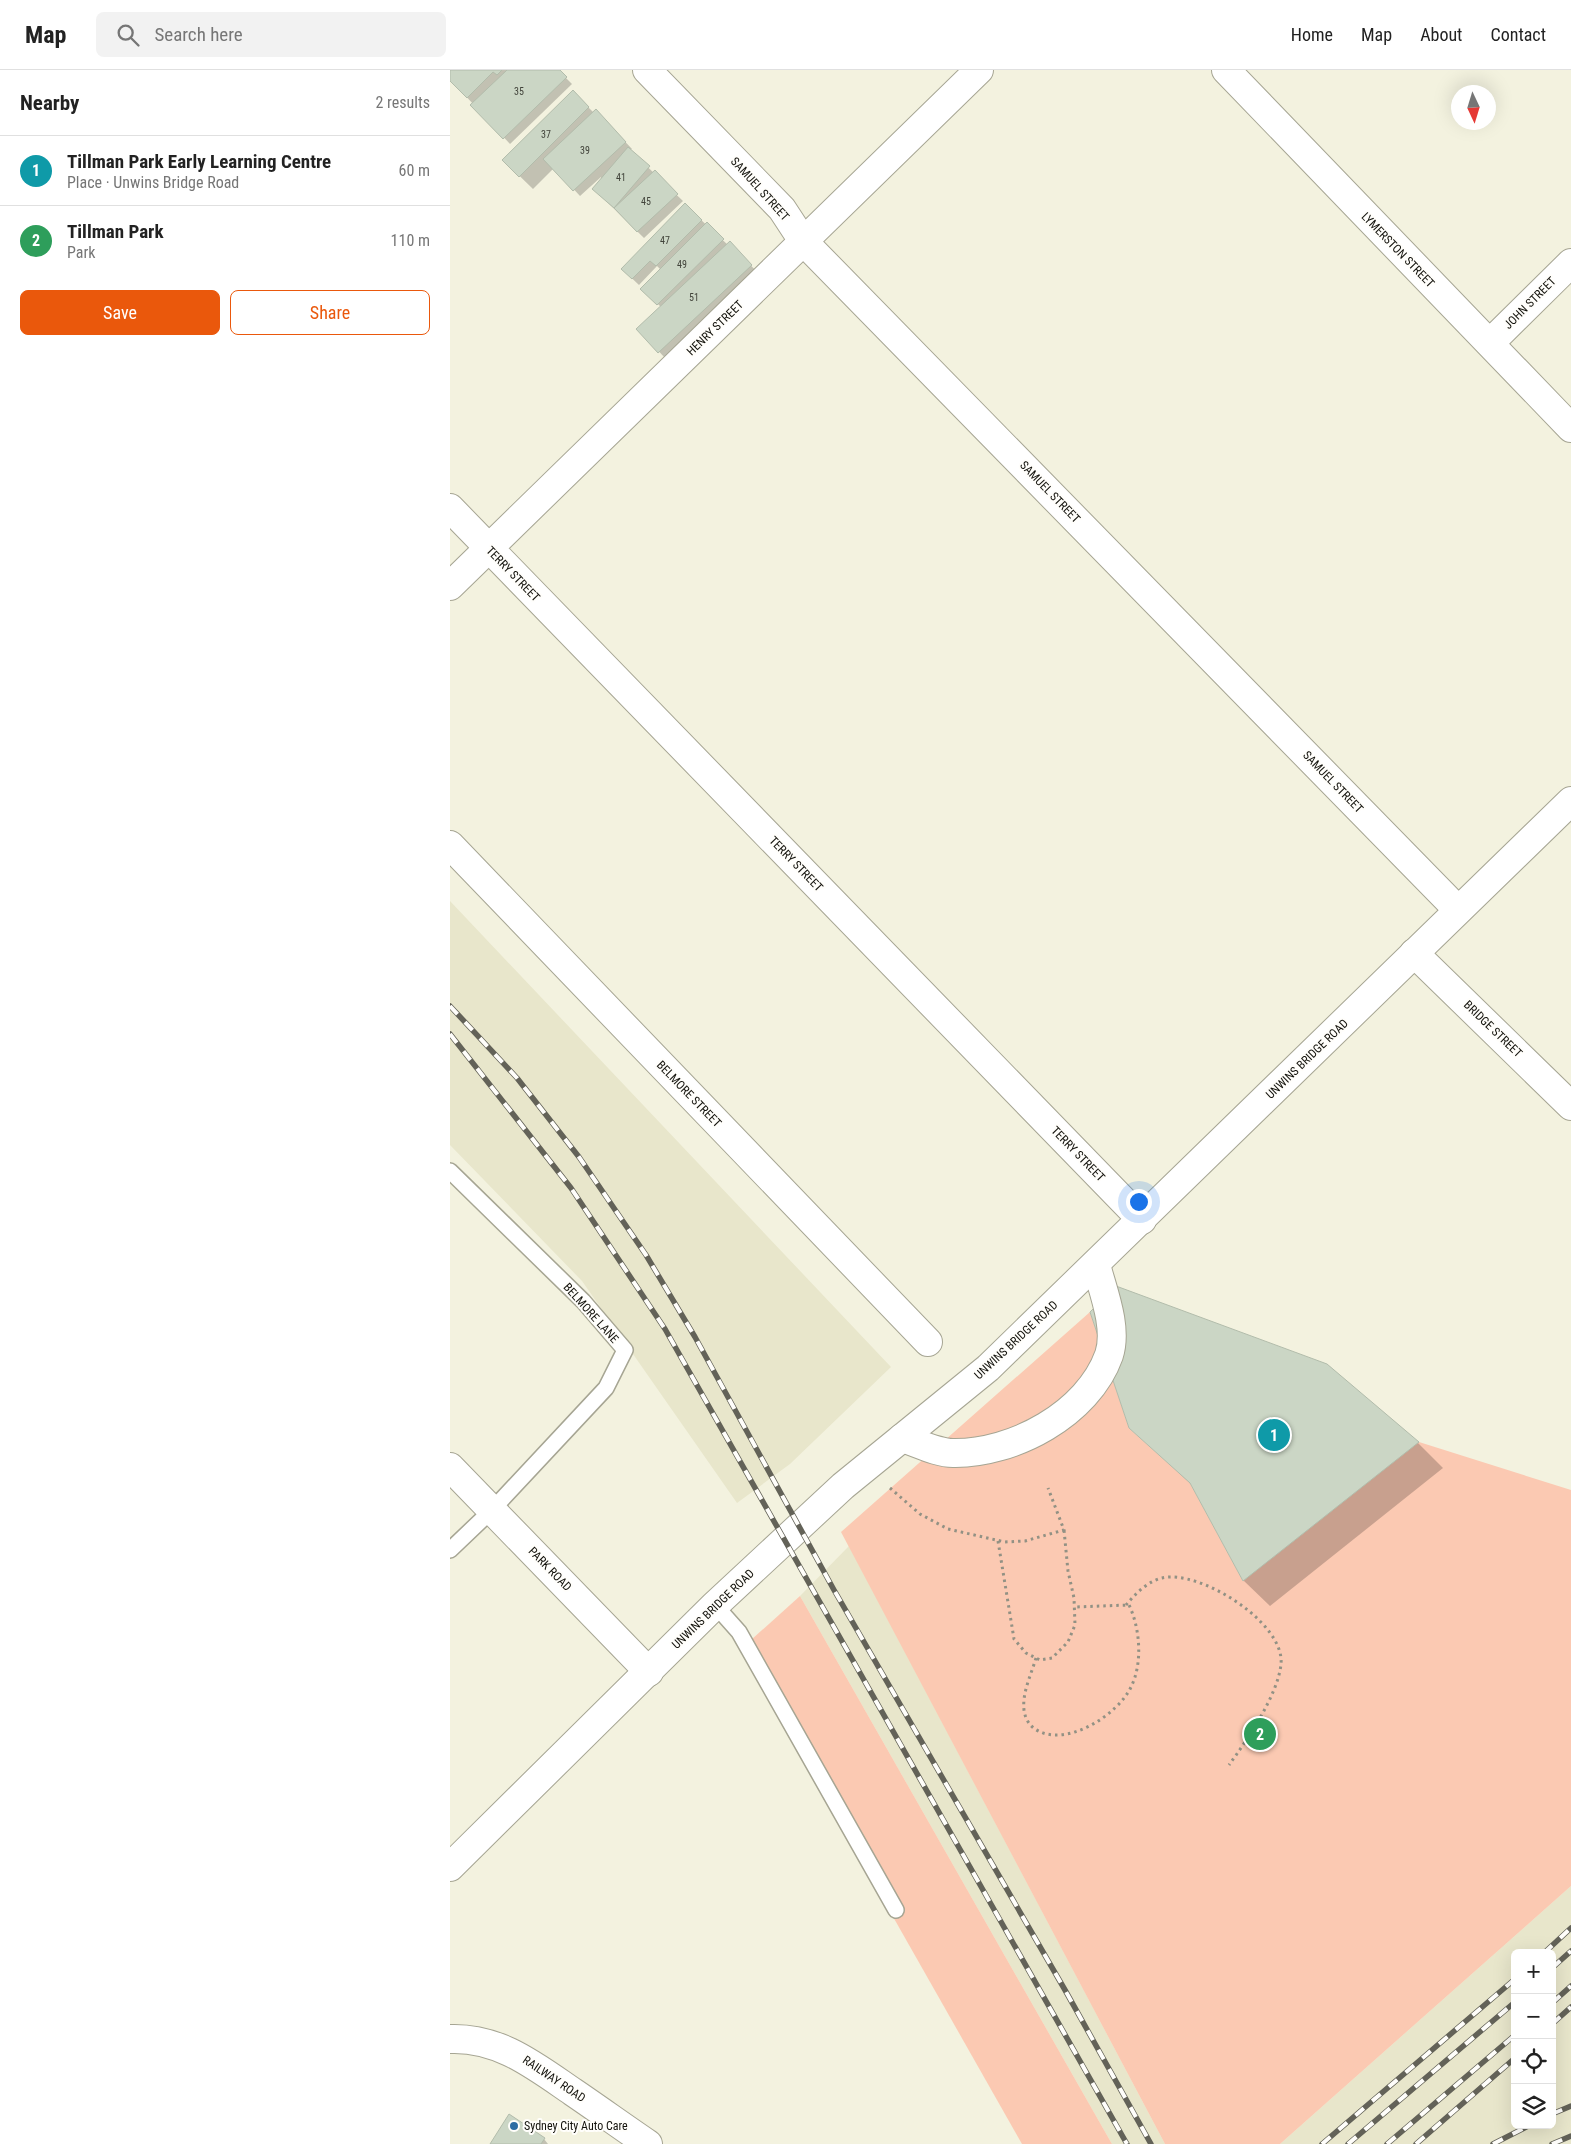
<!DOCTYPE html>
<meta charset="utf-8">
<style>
body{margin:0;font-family:"Roboto Condensed",sans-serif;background:#f2f2f2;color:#222}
.controls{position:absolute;right:15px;bottom:15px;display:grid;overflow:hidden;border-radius:8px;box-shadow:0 5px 20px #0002}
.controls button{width:45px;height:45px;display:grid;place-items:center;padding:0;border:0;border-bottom:1px solid #e0e0e0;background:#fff;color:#222;font:25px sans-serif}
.compass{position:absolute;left:1001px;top:15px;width:45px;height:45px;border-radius:50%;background:#fff;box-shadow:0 5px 20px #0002;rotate:176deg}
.you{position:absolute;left:688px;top:1131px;width:18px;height:18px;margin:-12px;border:4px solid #fff;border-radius:50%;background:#1a73e8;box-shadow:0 0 0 8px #1a73e833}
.badge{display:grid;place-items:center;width:32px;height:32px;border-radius:50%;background:#ea580c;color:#fff;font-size:16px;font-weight:700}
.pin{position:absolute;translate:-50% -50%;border:2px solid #fff;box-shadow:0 1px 5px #0006}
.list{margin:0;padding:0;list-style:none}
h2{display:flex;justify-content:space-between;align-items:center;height:65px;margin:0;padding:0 20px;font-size:21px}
h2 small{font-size:16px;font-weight:400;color:#767676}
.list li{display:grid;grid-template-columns:32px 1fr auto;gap:15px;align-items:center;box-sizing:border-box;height:70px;padding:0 20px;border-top:1px solid #e0e0e0}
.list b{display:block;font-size:19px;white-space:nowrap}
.list p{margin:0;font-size:16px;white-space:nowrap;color:#767676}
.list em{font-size:16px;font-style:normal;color:#767676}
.actions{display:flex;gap:10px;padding:15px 20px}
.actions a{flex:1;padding:11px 0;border:1px solid #ea580c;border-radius:8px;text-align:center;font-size:18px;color:#ea580c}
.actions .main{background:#ea580c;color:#fff}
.icon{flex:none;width:28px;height:28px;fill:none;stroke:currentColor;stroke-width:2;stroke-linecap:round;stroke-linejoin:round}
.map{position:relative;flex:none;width:1121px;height:2074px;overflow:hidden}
header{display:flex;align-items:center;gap:30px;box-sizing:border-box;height:70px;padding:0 25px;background:#fff;border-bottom:1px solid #e0e0e0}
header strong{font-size:24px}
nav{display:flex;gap:28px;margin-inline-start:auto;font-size:18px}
.search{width:350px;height:45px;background:#f2f2f2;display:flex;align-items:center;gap:12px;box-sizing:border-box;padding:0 18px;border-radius:8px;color:#767676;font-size:19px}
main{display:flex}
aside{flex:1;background:#fff}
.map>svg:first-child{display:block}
</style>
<header>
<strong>Map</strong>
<div class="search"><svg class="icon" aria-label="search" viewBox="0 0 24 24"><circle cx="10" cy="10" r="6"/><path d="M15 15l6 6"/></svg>Search here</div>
<nav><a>Home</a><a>Map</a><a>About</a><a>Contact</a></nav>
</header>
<main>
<aside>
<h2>Nearby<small>2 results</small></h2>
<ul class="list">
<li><span class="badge" style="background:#0f9aa8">1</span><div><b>Tillman Park Early Learning Centre</b><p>Place · Unwins Bridge Road</p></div><em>60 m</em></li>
<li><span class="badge" style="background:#2e9e5b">2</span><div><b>Tillman Park</b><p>Park</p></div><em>110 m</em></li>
</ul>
<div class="actions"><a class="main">Save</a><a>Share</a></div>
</aside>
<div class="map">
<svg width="1121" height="2074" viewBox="0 0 1121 2074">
<rect width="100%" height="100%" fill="#f3f2df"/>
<!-- built -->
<g fill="#e8e6cb" fill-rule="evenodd">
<polygon points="0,831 441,1297 340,1394 287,1433 132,1211 0,1075"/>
<polygon points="399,1476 715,2074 662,2074 350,1526"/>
<path d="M1121,1816V2074H830ZM1065,1883H1102V2055H1065Z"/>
</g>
<!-- green -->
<g fill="#fbc9b2">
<polygon points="640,1242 679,1358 740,1413 793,1511 969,1372 1121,1420 1121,1816 830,2074 715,2074 391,1462"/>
<polygon points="350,1526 662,2074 572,2074 291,1579"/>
</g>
<!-- shadow -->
<g fill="#0003">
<polygon points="0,0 108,0 122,14 60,74 0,9"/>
<polygon points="123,22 144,43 152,47 182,79 180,80 233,131 194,168 150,125 151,107 130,126 104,98 83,119 53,90"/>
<polygon points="235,135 278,175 280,173 307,202 215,288 188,259 211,237 192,219 211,200 207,196 189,215 172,199"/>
<polygon points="876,1295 968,1373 993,1398 820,1536 794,1511 744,1417 680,1357"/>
<polygon points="94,2069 98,2074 41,2074"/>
</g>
<!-- building -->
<g fill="#cbd6c5" stroke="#b2bcab">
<polygon points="0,0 52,0 47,5 43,2 17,28 0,11"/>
<polygon points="57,0 110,0 117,7 53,69 20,35"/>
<polygon points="123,20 139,37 69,107 52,90"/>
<polygon points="146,39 176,72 123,121 93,89"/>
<polygon points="178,77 200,96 164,138 142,119"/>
<polygon points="205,100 228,124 187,162 164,138"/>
<polygon points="235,133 252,150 206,196 200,191 182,209 171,199"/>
<polygon points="257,152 274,169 207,235 190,219"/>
<polygon points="280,171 302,195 208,283 186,259"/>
<polygon points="666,1216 877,1294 969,1372 793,1511 740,1413 679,1358 640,1242"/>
<polygon points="59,2044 95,2068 91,2074 40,2074"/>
</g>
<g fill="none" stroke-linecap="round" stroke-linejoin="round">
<!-- service casing -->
<g stroke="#a6a593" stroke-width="18">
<g id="service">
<polyline points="0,1101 133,1231 175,1280 156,1318 42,1440 0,1480"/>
<polyline points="265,1535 289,1562 446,1840"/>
</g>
</g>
<!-- minor casing -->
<g stroke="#a6a593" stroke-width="30">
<g id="minor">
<polyline points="197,0 332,139 353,171 1008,840"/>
<polyline points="776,0 1121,358"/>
<polyline points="1040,273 1121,193"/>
<polyline points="0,438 692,1150"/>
<polyline points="0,516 529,0"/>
<polyline points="0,775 478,1272"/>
<polyline points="964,883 1121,1036"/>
<path d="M452,1368C468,1373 487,1383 503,1383C563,1384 638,1344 659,1285C668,1258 653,1221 646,1195"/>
<polyline points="0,1397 199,1602"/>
<path d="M0,1969C49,1967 85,1996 123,2022C148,2039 173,2057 198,2074"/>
</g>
</g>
<!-- secondary casing -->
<g stroke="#a6a593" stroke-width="30">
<polyline id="secondary" points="0,1797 265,1535 393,1416 538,1298 1121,731"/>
</g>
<!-- path -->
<g stroke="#929184" stroke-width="3" stroke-dasharray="2.5 4" stroke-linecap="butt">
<polyline points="440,1418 470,1444 498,1459 555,1472 575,1471 614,1460 598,1418"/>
<polyline points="548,1471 564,1569 576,1583 590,1590 602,1588 618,1572 625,1555 624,1528 618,1501 614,1460"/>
<path d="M676,1535C685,1524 698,1511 712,1508C750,1499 835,1553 831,1594C828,1625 797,1670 779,1695"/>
<path d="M586,1588C581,1605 572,1623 574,1640C575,1648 579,1655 585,1659C615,1679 668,1645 681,1617C693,1593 690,1558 679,1535L624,1537"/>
</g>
<!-- service -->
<use href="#service" stroke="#fff" stroke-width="15"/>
<!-- minor -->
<use href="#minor" stroke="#fff" stroke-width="28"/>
<!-- secondary -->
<use href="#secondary" stroke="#fff" stroke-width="28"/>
<!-- rail casing -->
<g stroke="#636258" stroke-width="5.5">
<g id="rail">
<polyline points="0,936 67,1008 129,1087 196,1185 245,1267 384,1520 615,1920 701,2074"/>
<polyline points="0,964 121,1118 215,1259 677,2074"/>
<polyline points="1094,1883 1121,1858"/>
<polyline points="1102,1898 1121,1881"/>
<polyline points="1102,1933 1121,1916"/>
<polyline points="1102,1954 1121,1937"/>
<polyline points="1102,2044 1121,2036"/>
<polyline points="872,2074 1065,1909"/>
<polyline points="898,2074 1065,1932"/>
<polyline points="937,2074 1065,1965"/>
<polyline points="966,2074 1065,1988"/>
<polyline points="1043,2074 1080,2055"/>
<polyline points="1102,2074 1121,2066"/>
</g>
</g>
<!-- rail -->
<use href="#rail" stroke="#fffefb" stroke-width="4" stroke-dasharray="11" stroke-linecap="butt"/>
</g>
<!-- markers -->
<circle fill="#2c6ca3" stroke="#fffefb" stroke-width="2" cx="64" cy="2056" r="5"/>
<g text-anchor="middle" stroke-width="4" stroke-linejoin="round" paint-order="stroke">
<!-- number labels -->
<g font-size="10" fill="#41433a">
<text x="69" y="25">35</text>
<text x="96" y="68">37</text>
<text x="135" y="84">39</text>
<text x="171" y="111">41</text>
<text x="196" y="135">45</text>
<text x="215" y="174">47</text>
<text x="232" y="198">49</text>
<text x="244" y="231">51</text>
</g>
<!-- street labels -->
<g font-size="12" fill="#13120c" stroke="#fffefb">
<text transform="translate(310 119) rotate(48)" y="4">SAMUEL STREET</text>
<text transform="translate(948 180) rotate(46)" y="4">LYMERSTON STREET</text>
<text transform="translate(1080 233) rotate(-45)" y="4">JOHN STREET</text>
<text transform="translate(265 258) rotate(-44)" y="4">HENRY STREET</text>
<text transform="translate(600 422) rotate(46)" y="4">SAMUEL STREET</text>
<text transform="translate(63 504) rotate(46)" y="4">TERRY STREET</text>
<text transform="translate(883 712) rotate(46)" y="4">SAMUEL STREET</text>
<text transform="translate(346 794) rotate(46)" y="4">TERRY STREET</text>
<text transform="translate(1043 959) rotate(44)" y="4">BRIDGE STREET</text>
<text transform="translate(857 989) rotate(-44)" y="4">UNWINS BRIDGE ROAD</text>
<text transform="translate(239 1024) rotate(46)" y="4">BELMORE STREET</text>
<text transform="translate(628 1084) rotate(46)" y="4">TERRY STREET</text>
<text transform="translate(141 1243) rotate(48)" y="4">BELMORE LANE</text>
<text transform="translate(566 1270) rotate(-43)" y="4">UNWINS BRIDGE ROAD</text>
<text transform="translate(100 1499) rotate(46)" y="4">PARK ROAD</text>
<text transform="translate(263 1539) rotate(-44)" y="4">UNWINS BRIDGE ROAD</text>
<text transform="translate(104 2009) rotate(34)" y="4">RAILWAY ROAD</text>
</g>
<!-- poi labels -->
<g font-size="12" fill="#13120c" stroke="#fffefb" text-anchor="start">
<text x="74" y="2060">Sydney City Auto Care</text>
</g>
</g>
</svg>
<div class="controls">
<button>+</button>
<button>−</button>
<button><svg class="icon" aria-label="locate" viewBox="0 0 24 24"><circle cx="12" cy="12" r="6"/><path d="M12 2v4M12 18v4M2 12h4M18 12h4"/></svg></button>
<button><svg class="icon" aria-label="layers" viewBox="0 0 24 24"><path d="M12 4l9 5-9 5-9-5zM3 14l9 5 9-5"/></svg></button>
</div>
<svg class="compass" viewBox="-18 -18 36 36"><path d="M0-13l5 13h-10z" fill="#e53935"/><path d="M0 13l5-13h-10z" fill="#767676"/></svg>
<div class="you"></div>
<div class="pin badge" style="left:824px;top:1365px;background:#0f9aa8">1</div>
<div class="pin badge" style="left:810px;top:1664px;background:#2e9e5b">2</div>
</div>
</main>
